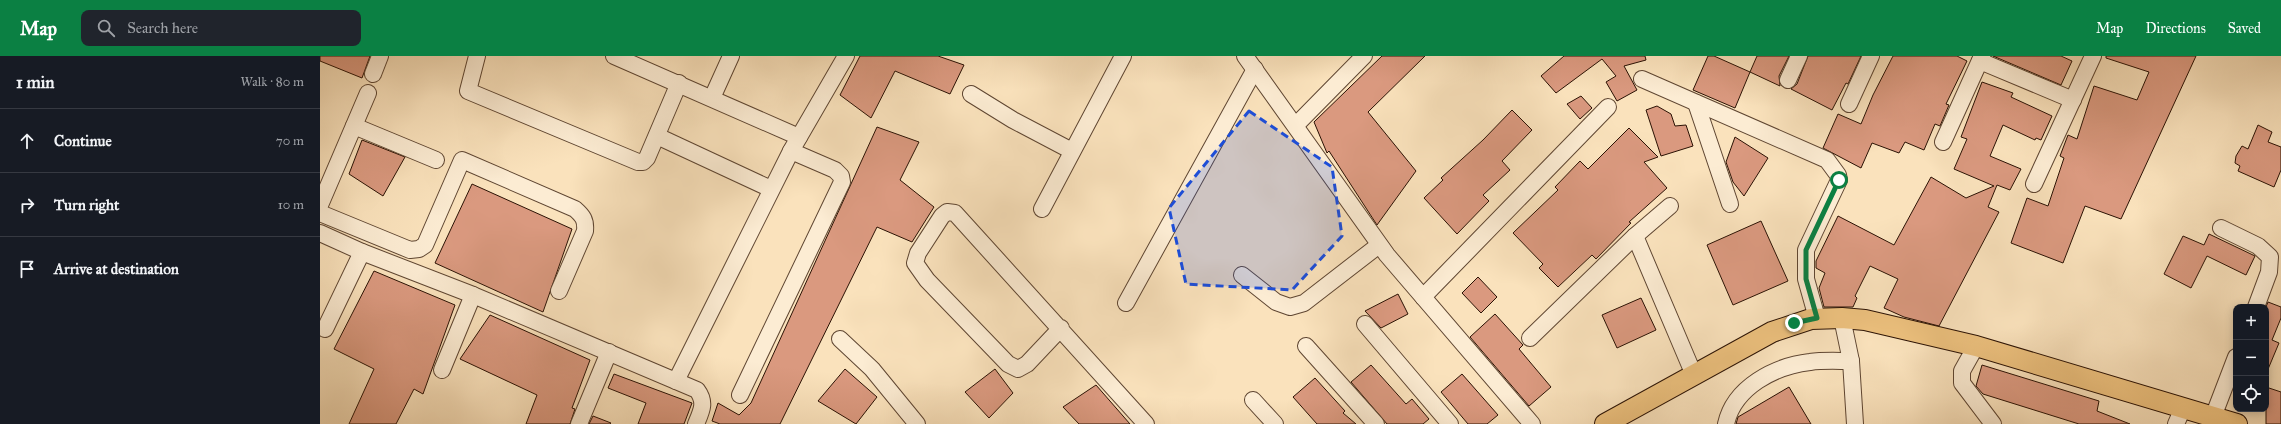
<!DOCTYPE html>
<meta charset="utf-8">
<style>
body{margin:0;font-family:"IM FELL Great Primer",serif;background:#20242c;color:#f1f3f6}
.controls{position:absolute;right:12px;bottom:12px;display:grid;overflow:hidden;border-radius:8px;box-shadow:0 2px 10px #0003}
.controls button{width:36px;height:36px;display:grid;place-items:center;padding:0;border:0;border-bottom:1px solid #363941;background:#171b24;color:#f1f3f6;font:20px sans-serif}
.stop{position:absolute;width:12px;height:12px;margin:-9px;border:3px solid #0b8043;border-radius:50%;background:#fff}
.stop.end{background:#0b8043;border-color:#fff;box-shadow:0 1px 4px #0008}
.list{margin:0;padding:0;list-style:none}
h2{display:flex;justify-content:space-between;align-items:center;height:52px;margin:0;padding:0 16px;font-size:17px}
h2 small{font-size:13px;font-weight:400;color:#9ea1a6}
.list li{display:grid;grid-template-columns:26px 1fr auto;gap:12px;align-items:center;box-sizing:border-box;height:64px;padding:0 16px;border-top:1px solid #363941}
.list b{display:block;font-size:15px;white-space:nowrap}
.list em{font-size:13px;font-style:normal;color:#9ea1a6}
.icon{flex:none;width:22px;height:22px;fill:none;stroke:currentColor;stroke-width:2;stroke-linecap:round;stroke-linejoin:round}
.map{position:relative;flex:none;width:1961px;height:368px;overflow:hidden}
header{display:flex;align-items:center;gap:24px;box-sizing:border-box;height:56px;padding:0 20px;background:#0b8043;color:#fff}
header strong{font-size:19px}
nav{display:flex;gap:22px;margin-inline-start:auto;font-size:14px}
.search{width:280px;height:36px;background:#20242c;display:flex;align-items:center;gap:10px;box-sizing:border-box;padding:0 14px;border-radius:8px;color:#9ea1a6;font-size:15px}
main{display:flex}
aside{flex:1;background:#171b24}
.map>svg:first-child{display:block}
</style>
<header>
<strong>Map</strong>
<div class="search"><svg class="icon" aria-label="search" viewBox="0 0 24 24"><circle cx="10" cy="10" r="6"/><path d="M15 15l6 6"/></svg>Search here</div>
<nav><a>Map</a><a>Directions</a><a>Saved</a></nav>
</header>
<main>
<aside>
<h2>1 min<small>Walk · 80 m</small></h2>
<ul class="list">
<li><svg class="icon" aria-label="ahead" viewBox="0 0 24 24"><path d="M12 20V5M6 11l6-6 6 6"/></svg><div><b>Continue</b></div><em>70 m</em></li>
<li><svg class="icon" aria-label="right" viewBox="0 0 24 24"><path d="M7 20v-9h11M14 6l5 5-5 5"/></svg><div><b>Turn right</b></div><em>10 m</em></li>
<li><svg class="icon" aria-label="arrive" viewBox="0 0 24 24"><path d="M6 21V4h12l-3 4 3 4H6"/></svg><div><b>Arrive at destination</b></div></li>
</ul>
</aside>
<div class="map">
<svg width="1961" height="368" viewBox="0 0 1961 368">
<rect width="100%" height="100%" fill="#fae2bc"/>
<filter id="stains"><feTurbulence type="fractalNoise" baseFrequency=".005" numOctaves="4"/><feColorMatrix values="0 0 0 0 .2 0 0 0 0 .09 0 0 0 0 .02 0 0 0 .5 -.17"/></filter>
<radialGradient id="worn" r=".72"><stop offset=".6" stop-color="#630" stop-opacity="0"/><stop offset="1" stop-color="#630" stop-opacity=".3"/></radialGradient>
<!-- building -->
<g fill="#da997f" stroke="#2b1204">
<polygon points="0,0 50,0 42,22 0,5"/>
<polygon points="540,0 618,0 644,9 630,38 575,15 551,62 520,39"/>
<polygon points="1062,0 1105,0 1048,56 1096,115 1057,169 1009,95 1007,97 994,66"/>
<polygon points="1244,0 1325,0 1326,4 1304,10 1317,34 1297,45 1286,26 1296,20 1282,3 1236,37 1221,20"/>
<polygon points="1388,0 1394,0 1430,16 1415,52 1373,34"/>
<polygon points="1437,0 1469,0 1459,20 1460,30 1430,16"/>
<polygon points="1488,0 1541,0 1528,28 1526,27 1512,54 1471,33 1477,28"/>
<polygon points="1573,0 1637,0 1647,5 1626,48 1629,49 1620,70 1615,68 1604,94 1585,86 1579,97 1552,87 1541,112 1503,92 1518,58 1541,68 1553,39"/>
<polygon points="1673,0 1741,0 1752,5 1741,29"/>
<polygon points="1786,0 1876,0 1801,163 1765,150 1743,207 1691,187 1707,142 1728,150 1744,102 1740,100 1748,79 1757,83 1774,30 1817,44 1829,16 1786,2"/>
<polygon points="1662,26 1693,37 1691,41 1732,60 1721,84 1716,82 1715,84 1683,69 1670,100 1701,113 1690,134 1677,129 1668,151 1679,156 1619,270 1584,261 1564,252 1578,223 1550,210 1535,240 1537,242 1533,251 1504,251 1499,232 1505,217 1496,212 1496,205 1518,160 1574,189 1611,121 1646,142 1674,130 1634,113 1647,83 1641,81"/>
<polygon points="1261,40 1272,52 1260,63 1247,48"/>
<polygon points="1337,50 1351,58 1355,70 1366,69 1373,90 1341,100 1326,54"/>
<polygon points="1192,54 1212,74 1182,105 1190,114 1163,139 1169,145 1137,178 1104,142 1123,124 1121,122 1163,84"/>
<polygon points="1938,69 1952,76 1948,86 1961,91 1961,114 1954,131 1918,115 1920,110 1915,107 1916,100 1922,90 1928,93"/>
<polygon points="557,71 599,86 580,124 614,151 592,186 557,171 460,368 400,368 392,365 398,347 419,359 431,347"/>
<polygon points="1309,72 1338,101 1324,106 1347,132 1309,166 1311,167 1276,203 1272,199 1238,231 1219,212 1223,208 1193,177 1238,134 1235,131 1260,105 1268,113"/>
<polygon points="1415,81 1448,102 1424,140 1413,126 1406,106"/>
<polygon points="42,84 85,101 63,140 29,118"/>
<polygon points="152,128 252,173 223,256 115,207"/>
<polygon points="1441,165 1468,225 1413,249 1387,189"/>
<polygon points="1889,178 1935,200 1926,219 1887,200 1871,232 1844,218 1863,180 1884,189"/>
<polygon points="54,215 135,249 103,338 94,333 76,368 29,368 54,313 14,293"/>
<polygon points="1158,221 1177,241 1161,257 1142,237"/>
<polygon points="1078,238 1088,258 1061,272 1045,255"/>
<polygon points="1321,242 1336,274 1297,292 1282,259"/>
<polygon points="1948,246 1961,251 1961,262 1952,284 1959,287 1946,318 1946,251"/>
<polygon points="1175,258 1203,289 1199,293 1231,331 1209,350 1150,281"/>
<polygon points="170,259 270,304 252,352 255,353 250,368 206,368 217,339 140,303"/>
<polygon points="1051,309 1086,348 1092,343 1109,363 1103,368 1067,368 1031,326"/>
<polygon points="1662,309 1779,345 1777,355 1810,368 1759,368 1663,338 1656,330"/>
<polygon points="525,313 557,341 536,368 498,345"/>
<polygon points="675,313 693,337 669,362 645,336"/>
<polygon points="294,318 372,347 364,368 318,368 326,347 288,332"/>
<polygon points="1142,318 1178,359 1167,368 1148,368 1121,336"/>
<polygon points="995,322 1025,355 1023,357 1036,368 997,368 973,341"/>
<polygon points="776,329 810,368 759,368 743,351"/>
<polygon points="1469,331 1491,368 1416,368 1418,361"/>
<polygon points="1946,331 1961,336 1961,368 1946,368"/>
<polygon points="273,360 291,367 290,368 269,368"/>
</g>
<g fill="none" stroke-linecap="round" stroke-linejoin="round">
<!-- minor casing -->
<g stroke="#5f4632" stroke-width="18">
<g id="minor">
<polyline points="157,0 148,35 318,106 323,106 327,102 359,27"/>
<polyline points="294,0 479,81"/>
<polyline points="925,0 1067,199 1212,368"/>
<polyline points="1660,5 1753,44"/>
<polyline points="53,18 60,0"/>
<polyline points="1322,23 1507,104 1518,119 1519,124 1486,194 1486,223 1497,262"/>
<polyline points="1468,24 1479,0"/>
<polyline points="651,38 693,64 752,95"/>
<polyline points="392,42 411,0"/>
<polyline points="1376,47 1410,148"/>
<polyline points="1529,48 1551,0"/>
<polyline points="976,69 1044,0"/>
<polyline points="34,70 116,104"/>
<polyline points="337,80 451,133"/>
<polyline points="1623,86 1662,0"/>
<polyline points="1714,128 1773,0"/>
<polyline points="0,149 48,37"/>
<polyline points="722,153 803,0"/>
<path d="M0,157L90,194L99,193L105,189L142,104L255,153C263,160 266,164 265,175L239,235"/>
<polyline points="1901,172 1938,190 1950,201 1949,216 1936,251"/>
<path d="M0,177L42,196L153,239L377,334C386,346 382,354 376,368"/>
<polyline points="1315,180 1374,319"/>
<polyline points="922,219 956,246 970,251 984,247 1059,189"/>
<polyline points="1103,241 1288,51"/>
<polyline points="806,247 935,13"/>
<polyline points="1522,262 1531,305 1535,368"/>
<polyline points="1045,268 1130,368"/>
<polyline points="741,272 707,308 698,313 688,308 607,224 595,207 598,197 622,160 627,156 635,157 826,368"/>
<polyline points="5,273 42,196"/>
<polyline points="1210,282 1315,180 1350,150"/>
<polyline points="520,283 552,313 597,368"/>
<polyline points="986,290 1056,368"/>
<polyline points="1656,290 1642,315 1642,327 1673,368"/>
<polyline points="122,314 153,239"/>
<polyline points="356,325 471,95 526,0"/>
<polyline points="420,339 522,126 521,120 515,114 471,95"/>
<polyline points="933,344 955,368"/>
<polyline points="1893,361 1916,301"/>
<polyline points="259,368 289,296"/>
<path d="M1406,368C1414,331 1455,310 1490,306C1503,304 1518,305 1531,305"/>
<polyline points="1856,368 1863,352"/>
</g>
</g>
<!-- major casing -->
<g stroke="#2b1204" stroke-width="22">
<polyline id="major" points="1285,368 1452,276 1491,263 1522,262 1545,264 1656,290 1917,368"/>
</g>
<!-- minor -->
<use href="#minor" stroke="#fcecd3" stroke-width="16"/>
<!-- major -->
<use href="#major" stroke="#edc17e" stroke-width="20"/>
</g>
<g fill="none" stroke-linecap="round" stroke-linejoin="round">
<!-- route -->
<polyline stroke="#0b8043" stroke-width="5" points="1474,267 1497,262 1486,223 1486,194 1519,124"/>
</g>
<!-- marked area -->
<path fill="#1d4ed8" fill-opacity="0.2" stroke="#1d4ed8" stroke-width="3" stroke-dasharray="8 5" stroke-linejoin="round" d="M929,55L1012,111L1022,180L972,234L866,228L849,152Z"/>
<rect width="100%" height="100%" filter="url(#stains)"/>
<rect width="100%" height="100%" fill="url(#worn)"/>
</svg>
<div class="controls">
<button>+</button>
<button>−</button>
<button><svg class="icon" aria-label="locate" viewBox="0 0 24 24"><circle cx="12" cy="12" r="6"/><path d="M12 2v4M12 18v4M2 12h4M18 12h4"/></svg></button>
</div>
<div class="stop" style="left:1519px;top:124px"></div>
<div class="stop end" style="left:1474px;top:267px"></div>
</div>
</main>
